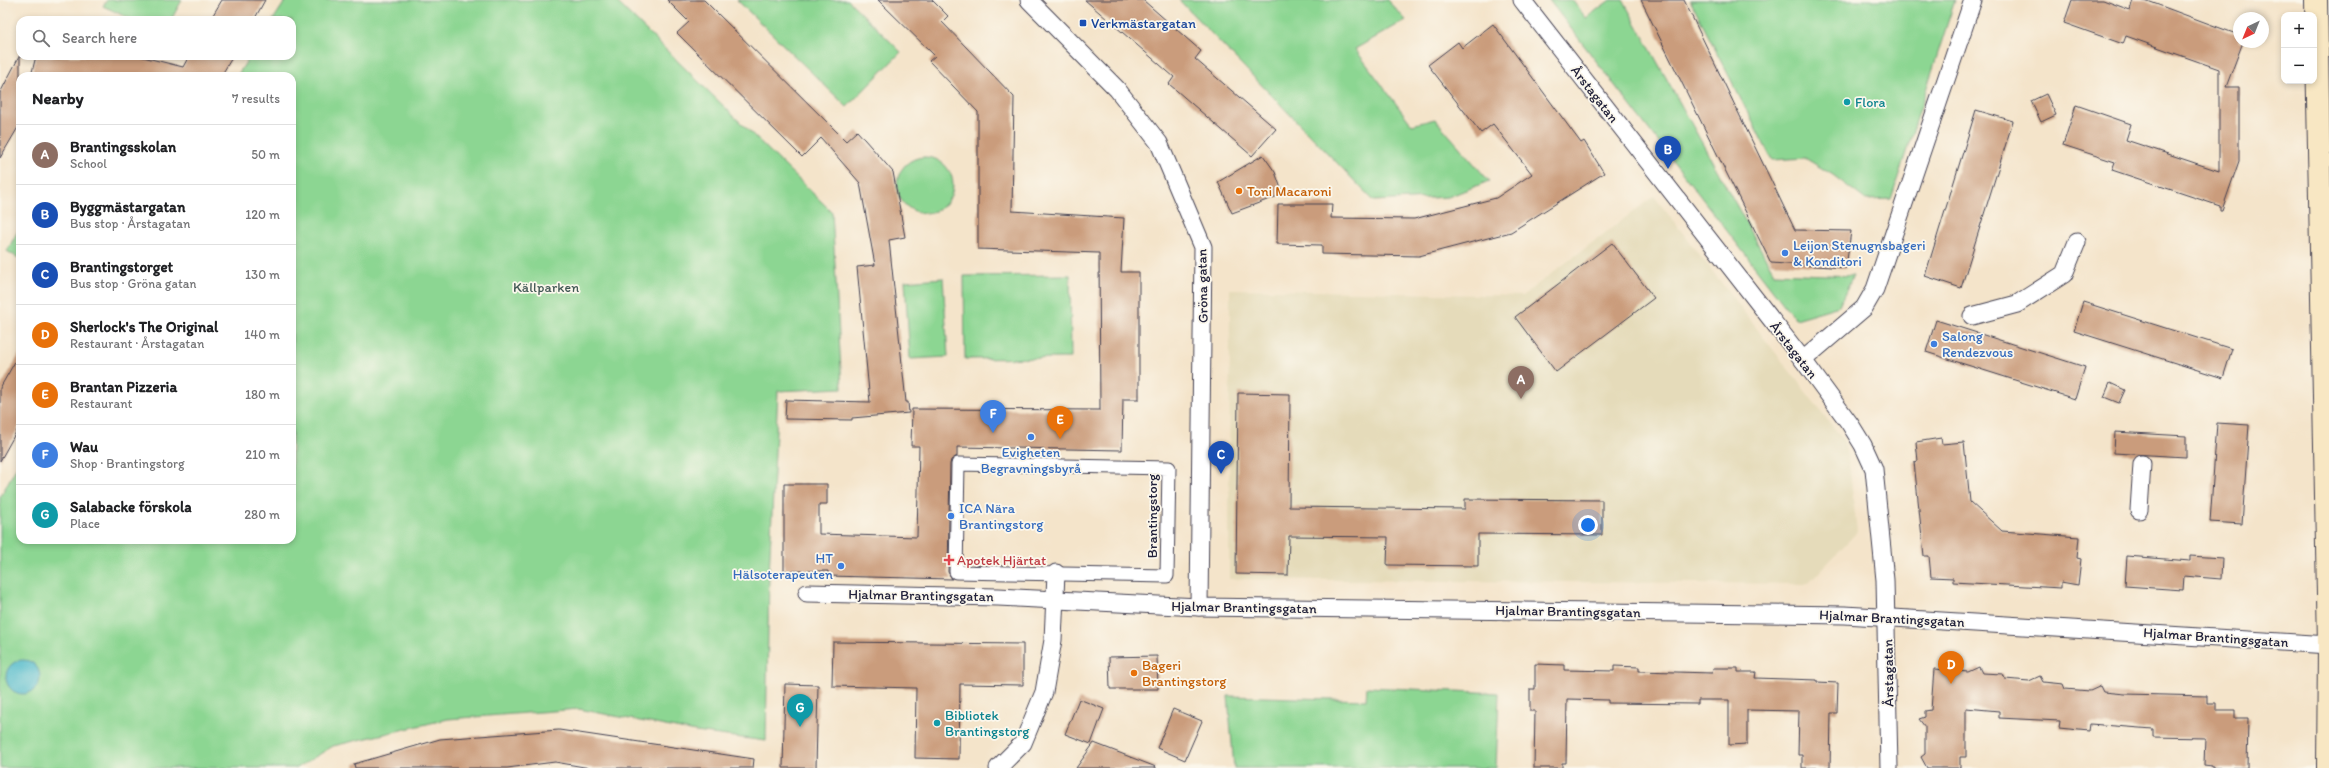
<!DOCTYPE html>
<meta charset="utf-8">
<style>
body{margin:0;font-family:Itim,sans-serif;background:#f6f6f6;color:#202124}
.controls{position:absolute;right:12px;top:12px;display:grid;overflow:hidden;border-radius:8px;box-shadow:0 2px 6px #0003}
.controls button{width:36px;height:36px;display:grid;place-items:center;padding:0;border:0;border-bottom:1px solid #e0e0e0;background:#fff;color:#202124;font:20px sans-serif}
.compass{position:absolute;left:2233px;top:12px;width:36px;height:36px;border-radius:50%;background:#fff;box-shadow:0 2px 6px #0003;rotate:223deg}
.you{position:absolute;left:1588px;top:525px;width:14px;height:14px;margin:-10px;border:3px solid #fff;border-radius:50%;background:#1a73e8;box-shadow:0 0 0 6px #1a73e833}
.badge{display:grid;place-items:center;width:26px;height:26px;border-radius:50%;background:#0f766e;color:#fff;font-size:13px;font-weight:700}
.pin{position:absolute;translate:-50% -33px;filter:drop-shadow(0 1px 2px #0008)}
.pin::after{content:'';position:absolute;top:21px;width:14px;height:12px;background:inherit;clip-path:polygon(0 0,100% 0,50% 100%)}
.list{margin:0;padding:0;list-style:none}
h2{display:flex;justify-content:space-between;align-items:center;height:52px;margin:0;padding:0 16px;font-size:17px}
h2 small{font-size:13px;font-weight:400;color:#757577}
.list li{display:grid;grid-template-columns:26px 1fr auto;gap:12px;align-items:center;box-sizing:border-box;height:60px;padding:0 16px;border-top:1px solid #e0e0e0}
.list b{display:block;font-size:15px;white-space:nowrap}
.list p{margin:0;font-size:13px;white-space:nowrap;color:#757577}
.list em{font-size:13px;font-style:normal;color:#757577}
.icon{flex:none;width:22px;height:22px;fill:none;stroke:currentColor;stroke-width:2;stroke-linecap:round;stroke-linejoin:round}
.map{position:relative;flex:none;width:2329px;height:768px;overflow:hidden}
.search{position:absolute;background:#fff;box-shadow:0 2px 6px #0003;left:16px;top:16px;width:280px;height:44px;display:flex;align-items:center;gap:10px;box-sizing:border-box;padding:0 14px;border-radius:12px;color:#757577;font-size:15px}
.panel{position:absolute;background:#fff;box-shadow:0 2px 6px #0003;left:16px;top:72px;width:280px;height:472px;border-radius:12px}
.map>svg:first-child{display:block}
</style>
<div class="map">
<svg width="2329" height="768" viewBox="0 0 2329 768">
<rect width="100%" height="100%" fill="#fbf7ec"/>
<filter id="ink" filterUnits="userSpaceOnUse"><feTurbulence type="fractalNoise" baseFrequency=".025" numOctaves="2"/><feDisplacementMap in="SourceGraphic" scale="8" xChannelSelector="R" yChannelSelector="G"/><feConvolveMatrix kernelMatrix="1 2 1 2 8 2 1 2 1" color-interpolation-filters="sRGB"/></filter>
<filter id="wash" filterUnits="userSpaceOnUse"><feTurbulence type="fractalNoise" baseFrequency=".012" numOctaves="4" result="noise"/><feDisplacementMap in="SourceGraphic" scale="16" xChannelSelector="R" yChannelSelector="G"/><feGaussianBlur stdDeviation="0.9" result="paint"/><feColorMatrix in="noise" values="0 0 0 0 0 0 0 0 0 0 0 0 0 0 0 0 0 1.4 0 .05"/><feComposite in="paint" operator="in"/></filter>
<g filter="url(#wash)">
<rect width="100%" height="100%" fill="#f4e4ca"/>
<!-- built -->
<polygon fill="#e5dbba" points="1654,196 1844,441 1850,470 1857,532 1808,584 1229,579 1230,289 1522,296"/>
<!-- green -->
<g fill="#8cd692" stroke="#577c66">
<polygon points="107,0 182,0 171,20 133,20 103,6"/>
<polygon points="286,0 615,0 832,212 842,388 778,391 769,575 766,741 696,732 579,709 448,719 333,746 297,768 0,768 0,497 20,461 20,540 292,540 292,76 237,76 250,56 292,56 292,20 273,20"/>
<polygon points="737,0 848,0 901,52 847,107"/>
<polygon points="1179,0 1387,0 1406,20 1355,49 1412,125 1435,119 1489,181 1448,197 1374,201"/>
<polygon points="1549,0 1572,0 1586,18 1610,0 1623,0 1774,273 1853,276 1839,306 1795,319"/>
<polygon points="1690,0 1955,0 1891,199 1866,200 1833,175 1805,158 1772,160"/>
<circle cx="925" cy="185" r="28"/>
<polygon points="20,227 20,259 7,251"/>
<polygon points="1070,275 1071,358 965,359 964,276"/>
<polygon points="943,278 948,357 910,359 905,281"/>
<polygon points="1367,687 1499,693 1496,768 1234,768 1228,696 1366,700"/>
</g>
<!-- water -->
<circle fill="#4fbacb" stroke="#386e83" cx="23" cy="677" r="17"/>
<g id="blocks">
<!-- building -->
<g fill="#ca9c7c">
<polygon points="222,0 265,0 254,20 210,20"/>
<polygon points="667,0 704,0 846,141 857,131 893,172 905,237 889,240 906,402 908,402 909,413 852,418 852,420 785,419 786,400 870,402 857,267 875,265 860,183 821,138 802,157 677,33 689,22"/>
<polygon points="878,0 932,0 948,16 942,22 1014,97 1012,211 1124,218 1121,272 1139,272 1139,399 1123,399 1122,450 957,447 957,456 951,460 950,464 948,572 952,579 828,576 828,571 784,571 784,484 827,484 827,504 819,504 819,534 917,537 919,446 911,446 912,409 1100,410 1099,253 978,249 978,112 929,61 935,56"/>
<polygon points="1085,0 1143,0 1201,51 1195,59 1276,129 1252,156 1169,84 1174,77"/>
<polygon points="1641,0 1684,0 1795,230 1851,231 1846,268 1771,263"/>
<polygon points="2072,0 2103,0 2130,10 2133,0 2145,0 2239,35 2239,42 2243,42 2226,87 2239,87 2239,161 2222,210 2220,210 2220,206 2112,170 2115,162 2063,145 2076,105 2131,124 2126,140 2219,171 2219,69 2126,36 2123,44 2064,23"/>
<polygon points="1493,24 1581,143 1584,141 1604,173 1511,232 1419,256 1322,254 1322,245 1277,244 1278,204 1332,204 1331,218 1414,219 1496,198 1532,174 1493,124 1481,133 1428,65 1458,42 1462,48"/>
<polygon points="20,55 20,124 0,158 0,93"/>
<polygon points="36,56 139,56 183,67 189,56 233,56 221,76 31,76"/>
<polygon points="2046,94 2056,115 2041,122 2031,101"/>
<polygon points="1976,110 2013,121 1961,288 1925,276"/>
<polygon points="1263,155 1275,172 1283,194 1232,213 1218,182"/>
<polygon points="1612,243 1654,298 1556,372 1515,317"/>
<polygon points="2083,302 2232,349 2223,378 2074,331"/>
<polygon points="1936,320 2085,367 2075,399 1926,352"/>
<polygon points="20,353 20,425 0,461 0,388"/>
<polygon points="2110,383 2125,390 2119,403 2104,397"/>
<polygon points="1238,393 1290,394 1289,507 1465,509 1465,499 1602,500 1602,535 1478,534 1478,566 1387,565 1388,537 1289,536 1288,575 1236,574"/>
<polygon points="2217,423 2249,425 2242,524 2210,522"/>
<polygon points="2115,432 2186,436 2186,457 2114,453"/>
<polygon points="1941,438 1942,444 1964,442 1970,502 2002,531 2079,537 2077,558 2081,559 2078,585 2061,582 2061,588 1953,582 1953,578 1931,577 1929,556 1924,556 1914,462 1918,461 1916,442"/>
<polygon points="2127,556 2190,561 2190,556 2222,558 2221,579 2184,576 2183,590 2125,586"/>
<polygon points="833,642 1023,644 1023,685 960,684 959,759 915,758 916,688 832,686"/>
<polygon points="1157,656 1158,689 1110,689 1109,657"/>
<polygon points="1535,664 1564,665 1564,670 1614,671 1614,666 1639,667 1639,671 1712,673 1713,668 1738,668 1738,672 1756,672 1755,678 1817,680 1817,682 1838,683 1837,713 1831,713 1830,768 1802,768 1802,755 1798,755 1799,711 1747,710 1747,744 1729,745 1729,700 1698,700 1698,704 1608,703 1608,700 1567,699 1566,763 1562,763 1562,768 1534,768 1535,711 1530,711 1530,689 1535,689"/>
<polygon points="1979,667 1982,673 2003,674 2005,679 2029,681 2040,676 2043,682 2063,684 2065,689 2090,691 2101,686 2104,692 2125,694 2207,696 2207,703 2216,703 2216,710 2235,710 2235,718 2248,718 2247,768 2212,768 2212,766 2204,765 2205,738 2153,737 2153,729 2090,724 2089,731 2059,728 2060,721 1999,718 1999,711 1966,708 1966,757 1960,757 1960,768 1927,768 1921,757 1925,754 1925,727 1919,719 1925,717 1925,711 1931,710 1934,669 1968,672"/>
<polygon points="785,684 818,685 816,768 783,768"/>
<polygon points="1079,699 1104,709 1091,744 1065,734"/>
<polygon points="1173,709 1202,721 1185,760 1157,748"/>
<polygon points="559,730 754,759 753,768 590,768 555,762 507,768 355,768 354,764 440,739"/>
<polygon points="1094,743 1156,767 1156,768 1076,768"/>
</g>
</g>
</g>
<g filter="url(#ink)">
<use href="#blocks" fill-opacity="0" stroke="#423f50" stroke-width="1"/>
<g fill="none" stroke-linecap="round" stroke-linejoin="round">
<!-- pedestrian casing -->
<g stroke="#423f50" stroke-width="15">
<polygon id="pedestrian" points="958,464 1169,468 1167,576 956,572"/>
</g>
<!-- minor casing -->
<g stroke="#423f50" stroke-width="19">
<g id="minor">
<polyline points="1029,0 1117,89 1159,143 1203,247 1199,607"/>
<polyline points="1522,0 1803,360 1850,424 1863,445 1874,469 1885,580 1889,768"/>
<polyline points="1972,316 2017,304 2064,274 2077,242"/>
<polyline points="1803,360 1864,308 1875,289 1973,0"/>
<polyline points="2139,510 2142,464"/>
<polyline points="807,593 998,597 1199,607 1845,615 2329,645"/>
<polyline points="998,768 1023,743 1044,692 1053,640 1056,573"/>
</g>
</g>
<!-- secondary casing -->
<g stroke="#423f50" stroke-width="24">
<polyline id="secondary" points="2316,0 2329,645 2328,768"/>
</g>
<!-- pedestrian -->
<use href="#pedestrian" stroke="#fff" stroke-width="13"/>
<!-- minor -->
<use href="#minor" stroke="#fff" stroke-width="17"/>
<!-- secondary -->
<use href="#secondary" stroke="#f8e7c3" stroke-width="22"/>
</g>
</g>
<!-- markers -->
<rect fill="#1a4fb4" stroke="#fbf7ec" stroke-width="1.5" x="1079" y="19" width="8" height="8" rx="2"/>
<g fill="#0f9aa8" stroke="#fbf7ec" stroke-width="1.5">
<circle cx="1847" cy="102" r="4"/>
<circle cx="937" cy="723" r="4"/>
</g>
<g fill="#e8710a" stroke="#fbf7ec" stroke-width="1.5">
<circle cx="1239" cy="191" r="4"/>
<circle cx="1134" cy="673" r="4"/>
</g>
<g fill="#3f7fe0" stroke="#fbf7ec" stroke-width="1.5">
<circle cx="1785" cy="253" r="4"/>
<circle cx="1934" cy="344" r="4"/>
<circle cx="1031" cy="437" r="4"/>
<circle cx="951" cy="516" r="4"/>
<circle cx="841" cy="566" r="4"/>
</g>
<path fill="#e0444e" stroke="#fbf7ec" stroke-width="1.5" d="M947 554h4v4h4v4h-4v4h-4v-4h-4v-4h4z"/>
<g text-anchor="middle" stroke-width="3.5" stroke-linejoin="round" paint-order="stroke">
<!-- transit labels -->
<g font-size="14" fill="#164399" stroke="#fbf7ec" text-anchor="start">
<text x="1091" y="28">Verkmästargatan</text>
</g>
<!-- street labels -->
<g font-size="14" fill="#22223b" stroke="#fbf7ec">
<text transform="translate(1595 94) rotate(52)" y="5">Årstagatan</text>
<text transform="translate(1202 286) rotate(-91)" y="5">Gröna gatan</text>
<text transform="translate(1794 350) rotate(52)" y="5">Årstagatan</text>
<text transform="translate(1152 516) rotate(-90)" y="5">Brantingstorg</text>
<text transform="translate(921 595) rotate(1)" y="5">Hjalmar Brantingsgatan</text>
<text transform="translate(1244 607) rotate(1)" y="5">Hjalmar Brantingsgatan</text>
<text transform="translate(1568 611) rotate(1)" y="5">Hjalmar Brantingsgatan</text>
<text transform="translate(1892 618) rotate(3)" y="5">Hjalmar Brantingsgatan</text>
<text transform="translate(2216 637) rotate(4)" y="5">Hjalmar Brantingsgatan</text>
<text transform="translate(1888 673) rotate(-91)" y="5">Årstagatan</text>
</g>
<!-- culture labels -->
<g font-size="14" fill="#0d838f" stroke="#fbf7ec" text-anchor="start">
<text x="1855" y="107">Flora</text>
<text x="945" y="720">Bibliotek<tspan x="945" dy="16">Brantingstorg</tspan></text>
</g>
<!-- food labels -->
<g font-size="14" fill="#c56008" stroke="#fbf7ec" text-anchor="start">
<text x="1247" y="196">Toni Macaroni</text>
<text x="1142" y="670">Bageri<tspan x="1142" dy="16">Brantingstorg</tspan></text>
</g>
<!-- shop labels -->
<g font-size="14" fill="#366cbe" stroke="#fbf7ec" text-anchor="start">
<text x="1793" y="250">Leijon Stenugnsbageri<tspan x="1793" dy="16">&amp; Konditori</tspan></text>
<text x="1942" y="341">Salong<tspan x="1942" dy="16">Rendezvous</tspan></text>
<text x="1031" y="457" text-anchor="middle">Evigheten<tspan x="1031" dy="16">Begravningsbyrå</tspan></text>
<text x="959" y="513">ICA Nära<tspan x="959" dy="16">Brantingstorg</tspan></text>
<text x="833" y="563" text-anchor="end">HT<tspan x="833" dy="16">Hälsoterapeuten</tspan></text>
</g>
<!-- park labels -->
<g font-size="14" fill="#425855" stroke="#fbf7ec">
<text x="546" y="292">Källparken</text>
</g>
<!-- health labels -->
<g font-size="14" fill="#be3a42" stroke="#fbf7ec" text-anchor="start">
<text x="957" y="565">Apotek Hjärtat</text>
</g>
</g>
</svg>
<div class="controls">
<button>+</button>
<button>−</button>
</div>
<svg class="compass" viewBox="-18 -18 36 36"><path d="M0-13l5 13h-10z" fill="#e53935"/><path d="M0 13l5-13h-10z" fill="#757577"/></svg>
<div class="you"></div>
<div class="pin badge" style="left:1521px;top:399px;background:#8d6e63">A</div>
<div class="pin badge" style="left:1668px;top:169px;background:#1a4fb4">B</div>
<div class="pin badge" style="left:1221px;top:474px;background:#1a4fb4">C</div>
<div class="pin badge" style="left:1951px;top:684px;background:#e8710a">D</div>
<div class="pin badge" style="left:1060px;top:439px;background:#e8710a">E</div>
<div class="pin badge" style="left:993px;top:433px;background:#3f7fe0">F</div>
<div class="pin badge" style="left:800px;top:727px;background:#0f9aa8">G</div>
<div class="search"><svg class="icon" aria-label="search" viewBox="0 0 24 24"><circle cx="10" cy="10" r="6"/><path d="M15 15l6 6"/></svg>Search here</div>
<section class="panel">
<h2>Nearby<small>7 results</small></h2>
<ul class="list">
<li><span class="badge" style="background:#8d6e63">A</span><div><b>Brantingsskolan</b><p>School</p></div><em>50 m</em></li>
<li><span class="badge" style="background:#1a4fb4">B</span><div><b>Byggmästargatan</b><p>Bus stop · Årstagatan</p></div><em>120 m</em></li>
<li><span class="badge" style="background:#1a4fb4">C</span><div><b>Brantingstorget</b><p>Bus stop · Gröna gatan</p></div><em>130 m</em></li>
<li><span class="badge" style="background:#e8710a">D</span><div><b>Sherlock's The Original</b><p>Restaurant · Årstagatan</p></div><em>140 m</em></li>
<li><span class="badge" style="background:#e8710a">E</span><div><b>Brantan Pizzeria</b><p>Restaurant</p></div><em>180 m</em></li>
<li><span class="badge" style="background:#3f7fe0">F</span><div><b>Wau</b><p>Shop · Brantingstorg</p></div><em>210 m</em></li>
<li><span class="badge" style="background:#0f9aa8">G</span><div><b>Salabacke förskola</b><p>Place</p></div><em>280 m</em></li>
</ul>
</section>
</div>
